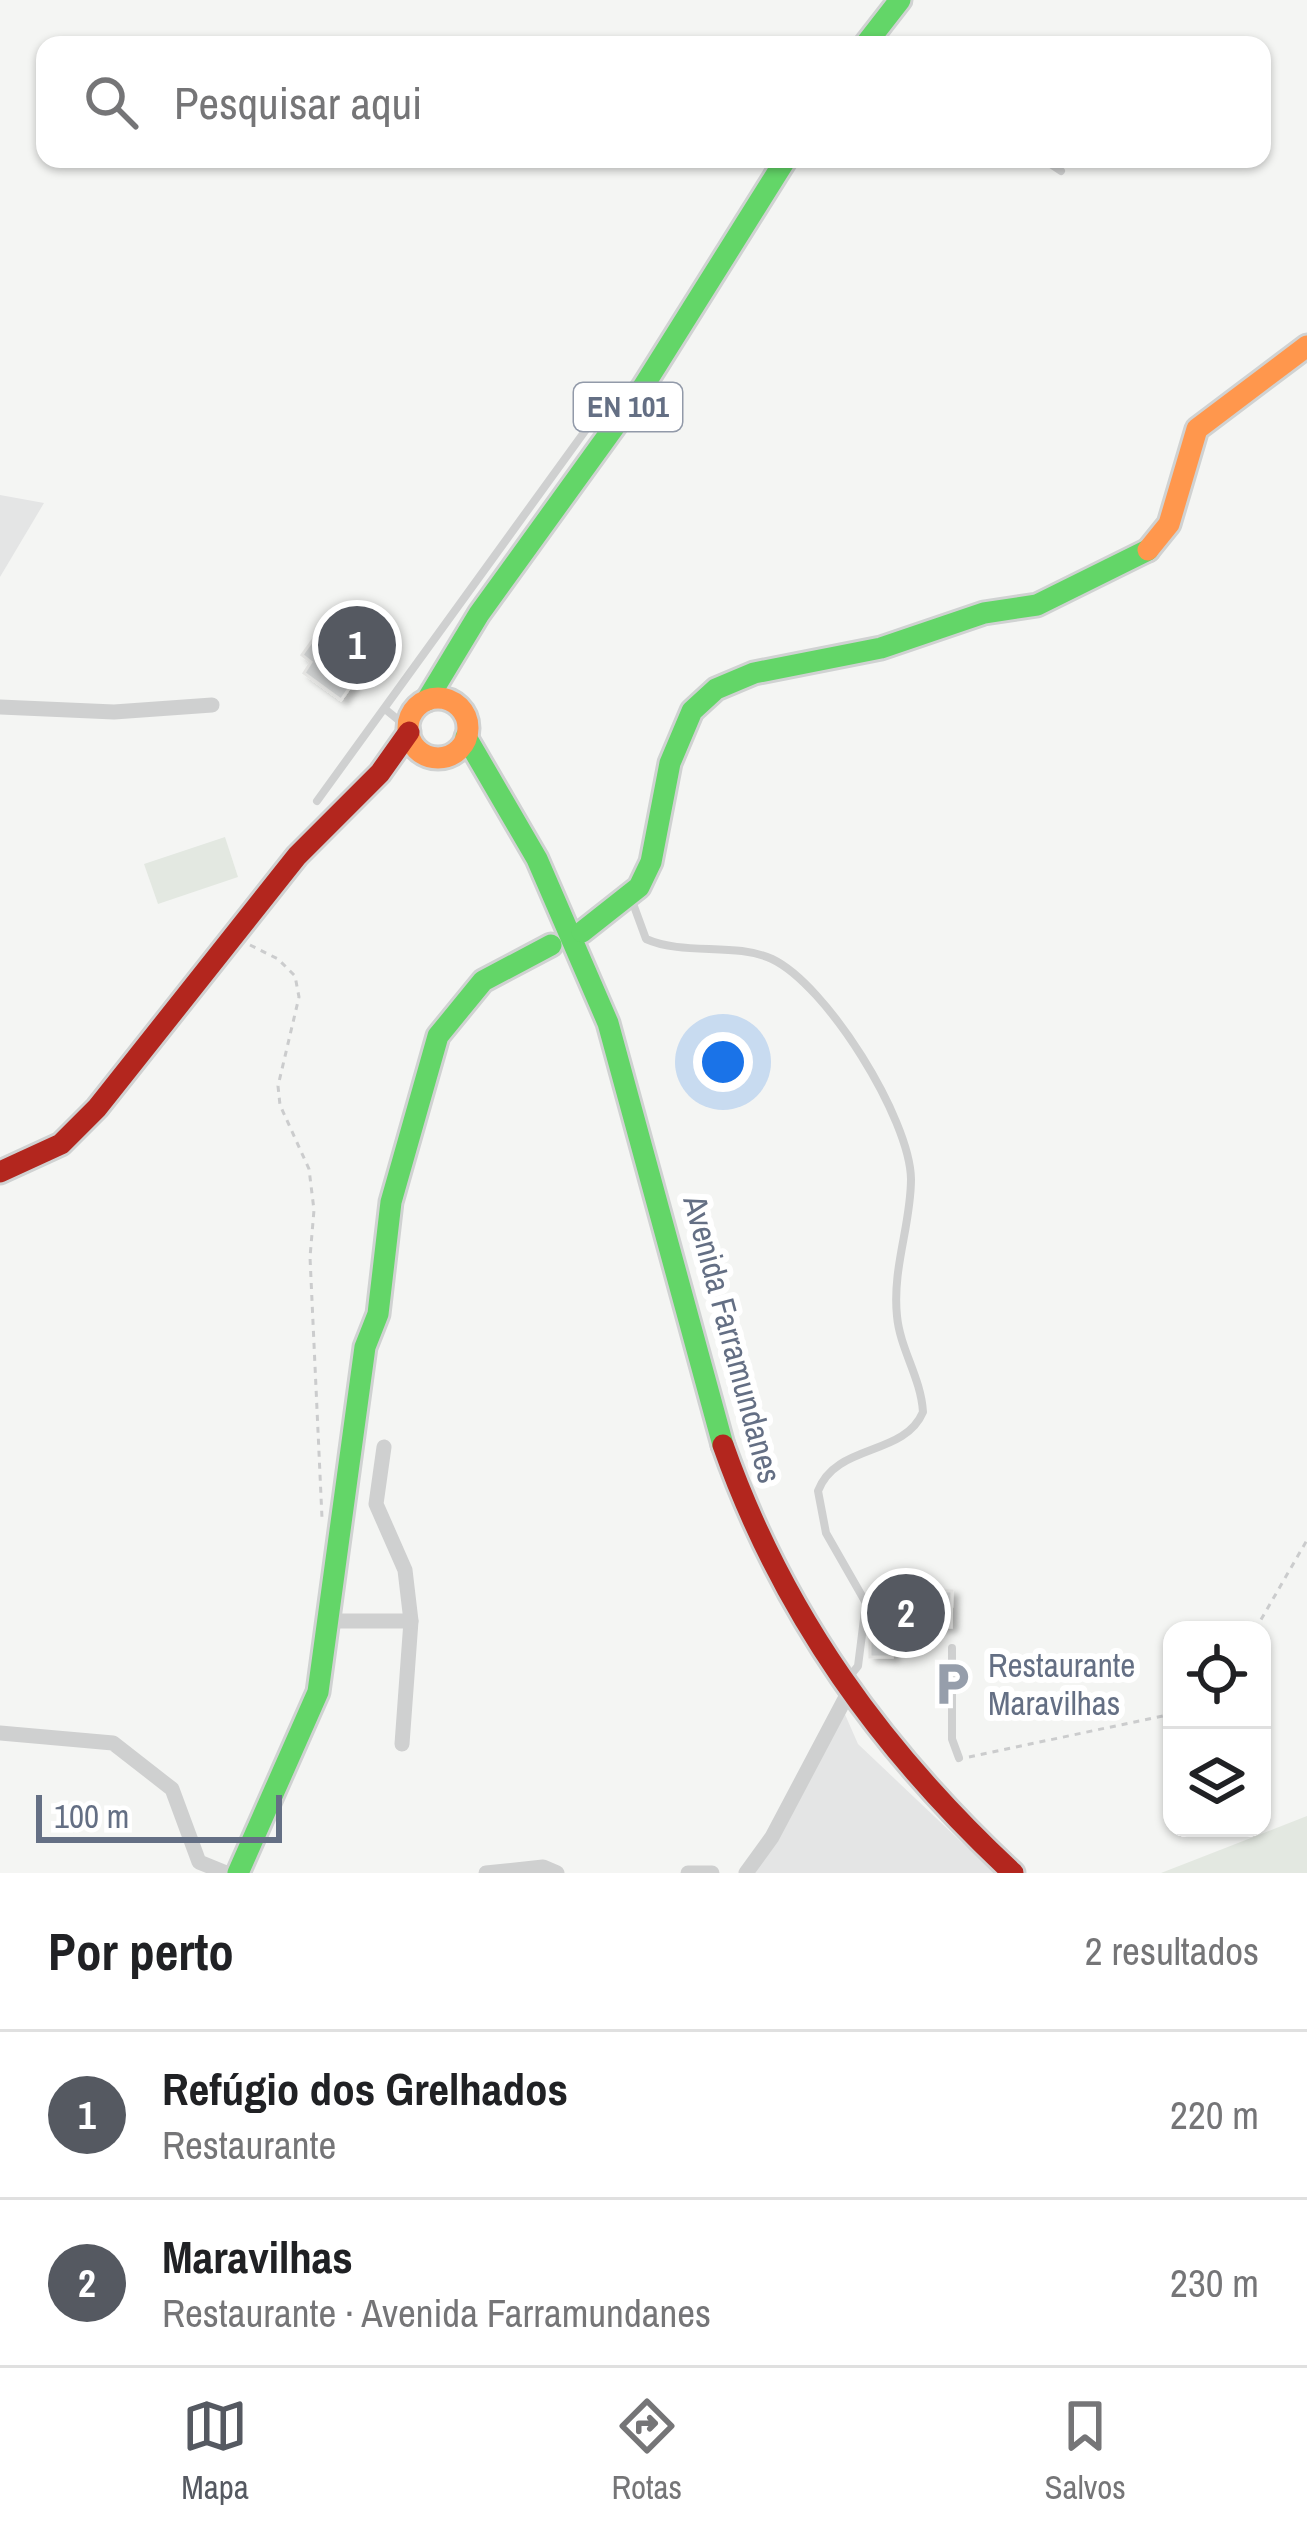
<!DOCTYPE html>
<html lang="pt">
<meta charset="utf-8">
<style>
body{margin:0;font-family:"Archivo Narrow",sans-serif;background:#f6f6f6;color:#202124}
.controls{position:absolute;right:36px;bottom:36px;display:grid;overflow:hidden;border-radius:24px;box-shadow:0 3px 9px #0004}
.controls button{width:108px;height:108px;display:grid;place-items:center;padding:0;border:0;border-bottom:3px solid #e0e0e0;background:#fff;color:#202124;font:60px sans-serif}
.scale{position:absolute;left:36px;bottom:30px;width:246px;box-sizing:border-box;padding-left:12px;border:6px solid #646f84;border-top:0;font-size:33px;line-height:42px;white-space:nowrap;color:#646f84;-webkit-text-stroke:9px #fff;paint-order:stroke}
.you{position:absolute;left:723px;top:1062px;width:42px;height:42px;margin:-30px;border:9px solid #fff;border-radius:50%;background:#1a73e8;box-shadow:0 0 0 18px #1a73e833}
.badge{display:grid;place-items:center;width:78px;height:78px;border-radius:50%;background:#555961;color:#fff;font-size:39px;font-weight:700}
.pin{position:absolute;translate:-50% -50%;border:6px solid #fff;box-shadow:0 3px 12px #0006}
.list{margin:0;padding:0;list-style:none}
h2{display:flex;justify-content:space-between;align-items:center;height:156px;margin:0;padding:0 48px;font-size:51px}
h2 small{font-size:39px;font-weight:400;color:#757577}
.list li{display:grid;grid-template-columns:78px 1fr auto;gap:36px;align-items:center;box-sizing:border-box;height:168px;padding:0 48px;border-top:3px solid #e0e0e0}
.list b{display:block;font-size:45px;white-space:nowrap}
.list p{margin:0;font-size:39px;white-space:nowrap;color:#757577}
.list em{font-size:39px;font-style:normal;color:#757577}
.icon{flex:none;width:66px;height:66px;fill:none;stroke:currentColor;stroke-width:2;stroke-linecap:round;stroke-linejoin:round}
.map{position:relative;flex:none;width:1307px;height:1873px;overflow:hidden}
.search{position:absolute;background:#fff;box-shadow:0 3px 9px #0004;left:36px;right:36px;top:36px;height:132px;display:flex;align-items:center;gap:30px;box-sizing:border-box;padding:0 42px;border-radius:24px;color:#757577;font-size:45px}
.sheet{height:492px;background:#fff}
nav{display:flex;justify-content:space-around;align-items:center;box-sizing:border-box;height:168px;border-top:3px solid #e0e0e0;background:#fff;font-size:33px;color:#757577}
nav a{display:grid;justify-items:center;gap:6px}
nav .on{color:#555961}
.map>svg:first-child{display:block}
</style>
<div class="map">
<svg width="1307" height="1873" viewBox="0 0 1307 1873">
<defs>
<filter id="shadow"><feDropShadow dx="6" dy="4" stdDeviation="3" flood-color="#0004"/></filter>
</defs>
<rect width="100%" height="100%" fill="#f4f5f3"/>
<!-- built -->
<g fill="#e4e5e5">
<polygon points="0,495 44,503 0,577"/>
<polygon points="840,1703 858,1744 994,1873 750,1873"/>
</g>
<!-- green -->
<g fill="#e3e8e1">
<polygon points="225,837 238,877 158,904 144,864"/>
<polygon points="1307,1816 1307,1873 1161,1873"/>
</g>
<!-- building -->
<g fill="#cfd1d1" stroke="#e4e4e2" stroke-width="3" filter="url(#shadow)">
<polygon points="338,625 375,651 341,700 304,673 311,662 302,655 322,627 332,634"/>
<polygon points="934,1591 952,1591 951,1627 931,1627 931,1610 923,1610 922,1622 896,1622 892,1657 870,1657 870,1594"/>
</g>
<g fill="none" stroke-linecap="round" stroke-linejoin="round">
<!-- fast casing -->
<g stroke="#d0d2d2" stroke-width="27">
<g id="fast">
<polyline points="865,45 900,0"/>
<polyline points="427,700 479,614 643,387 786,159"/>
<polyline points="466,737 537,859 608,1023 723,1445"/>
<polyline points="582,932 639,887 651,862 670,763 692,711 716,689 754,673 881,648 984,613 1037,605 1148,550"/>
<polyline points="238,1873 318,1692 365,1347 378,1314 391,1202 438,1036 483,981 551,945"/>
</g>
</g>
<!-- slow casing -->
<g stroke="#d0d2d2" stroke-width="27">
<g id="slow">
<polyline points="1148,550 1169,524 1197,429 1307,346"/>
<circle cx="438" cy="728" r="30"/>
</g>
</g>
<!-- jam casing -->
<g stroke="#d0d2d2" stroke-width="27">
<g id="jam">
<polyline points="0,1172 61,1144 97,1108 297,856 380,773 409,732"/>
<path d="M723,1445C783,1615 882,1751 1013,1873"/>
</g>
</g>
<!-- path -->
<g stroke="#cbcccd" stroke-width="3" stroke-dasharray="6 6" stroke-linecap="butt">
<polyline points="250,945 278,959 295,976 299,997 278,1086 280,1105 309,1169 314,1210 310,1257 322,1518"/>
<polyline points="1255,1630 1307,1540"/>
<polyline points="969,1757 1172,1714"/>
</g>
<!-- lane -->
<g stroke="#cfd0d0" stroke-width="8">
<polyline points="1043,159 1061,171"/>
<polyline points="385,709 407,727"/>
<polyline points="317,801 614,391"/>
<path d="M631,898L646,939C684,956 735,942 772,959C827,985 910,1119 911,1179C911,1225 892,1268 897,1316C900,1349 921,1378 923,1412C904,1457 836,1443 818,1491L826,1533L866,1603L858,1666L846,1681"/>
<polyline points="952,1648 952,1739 959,1758"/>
</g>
<!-- street -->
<g stroke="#cfd0d0" stroke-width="15">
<polyline points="0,707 114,712 212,705"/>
<polyline points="384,1447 376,1504 405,1570 411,1621 402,1744"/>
<polyline points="327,1621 411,1621"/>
<polyline points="0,1733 113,1743 172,1789 199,1862 226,1873"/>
<polyline points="486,1873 543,1867 557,1873"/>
<polyline points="688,1873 712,1873"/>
<polyline points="746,1873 772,1837 846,1697"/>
</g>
<!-- fast -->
<use href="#fast" stroke="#63d668" stroke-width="21"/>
<!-- slow -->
<use href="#slow" stroke="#ff974d" stroke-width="21"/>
<!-- jam -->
<use href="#jam" stroke="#b3261e" stroke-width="21"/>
</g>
<!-- icons -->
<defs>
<g id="parking-bare" transform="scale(3.6)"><path d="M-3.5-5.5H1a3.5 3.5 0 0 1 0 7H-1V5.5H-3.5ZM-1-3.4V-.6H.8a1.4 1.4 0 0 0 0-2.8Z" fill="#969eab" stroke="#fff" stroke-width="2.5" paint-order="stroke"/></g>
</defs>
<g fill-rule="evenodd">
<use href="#parking-bare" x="952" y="1684"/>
</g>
<g text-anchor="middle" stroke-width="12" stroke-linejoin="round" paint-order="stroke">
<!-- shield labels -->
<rect fill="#fff" stroke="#929aa9" stroke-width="3" x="574" y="383" width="108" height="48" rx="9"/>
<g font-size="30" font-weight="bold" fill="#646f84">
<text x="628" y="417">EN 101</text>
</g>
<!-- street labels -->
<g font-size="33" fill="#646f84" stroke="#fff">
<text transform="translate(733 1339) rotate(75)" y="12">Avenida Farramundanes</text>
</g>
<!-- poi labels -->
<g font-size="33" fill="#646f84" stroke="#fff" text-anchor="start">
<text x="988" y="1677">Restaurante<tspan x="988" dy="38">Maravilhas</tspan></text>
</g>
</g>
</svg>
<div class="controls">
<button><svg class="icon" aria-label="locate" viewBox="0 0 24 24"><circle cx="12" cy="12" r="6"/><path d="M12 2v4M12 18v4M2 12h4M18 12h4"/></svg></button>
<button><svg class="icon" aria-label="layers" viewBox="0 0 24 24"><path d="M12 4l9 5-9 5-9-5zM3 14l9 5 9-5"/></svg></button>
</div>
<div class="scale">100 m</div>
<div class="you"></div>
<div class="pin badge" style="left:357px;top:645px">1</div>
<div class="pin badge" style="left:906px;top:1613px">2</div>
<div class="search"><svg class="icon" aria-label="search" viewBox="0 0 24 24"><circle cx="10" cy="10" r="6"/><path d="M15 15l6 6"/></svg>Pesquisar aqui</div>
</div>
<section class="sheet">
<h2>Por perto<small>2 resultados</small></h2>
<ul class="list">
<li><span class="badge">1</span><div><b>Refúgio dos Grelhados</b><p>Restaurante</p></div><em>220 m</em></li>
<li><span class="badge">2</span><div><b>Maravilhas</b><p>Restaurante · Avenida Farramundanes</p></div><em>230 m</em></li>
</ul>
</section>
<nav>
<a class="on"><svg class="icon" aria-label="map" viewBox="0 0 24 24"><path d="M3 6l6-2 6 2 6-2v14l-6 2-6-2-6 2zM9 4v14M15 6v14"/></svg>Mapa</a>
<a><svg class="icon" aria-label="directions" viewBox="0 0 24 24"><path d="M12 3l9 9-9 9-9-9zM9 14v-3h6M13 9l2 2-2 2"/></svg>Rotas</a>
<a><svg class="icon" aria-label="saved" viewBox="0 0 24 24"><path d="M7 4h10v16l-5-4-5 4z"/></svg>Salvos</a>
</nav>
